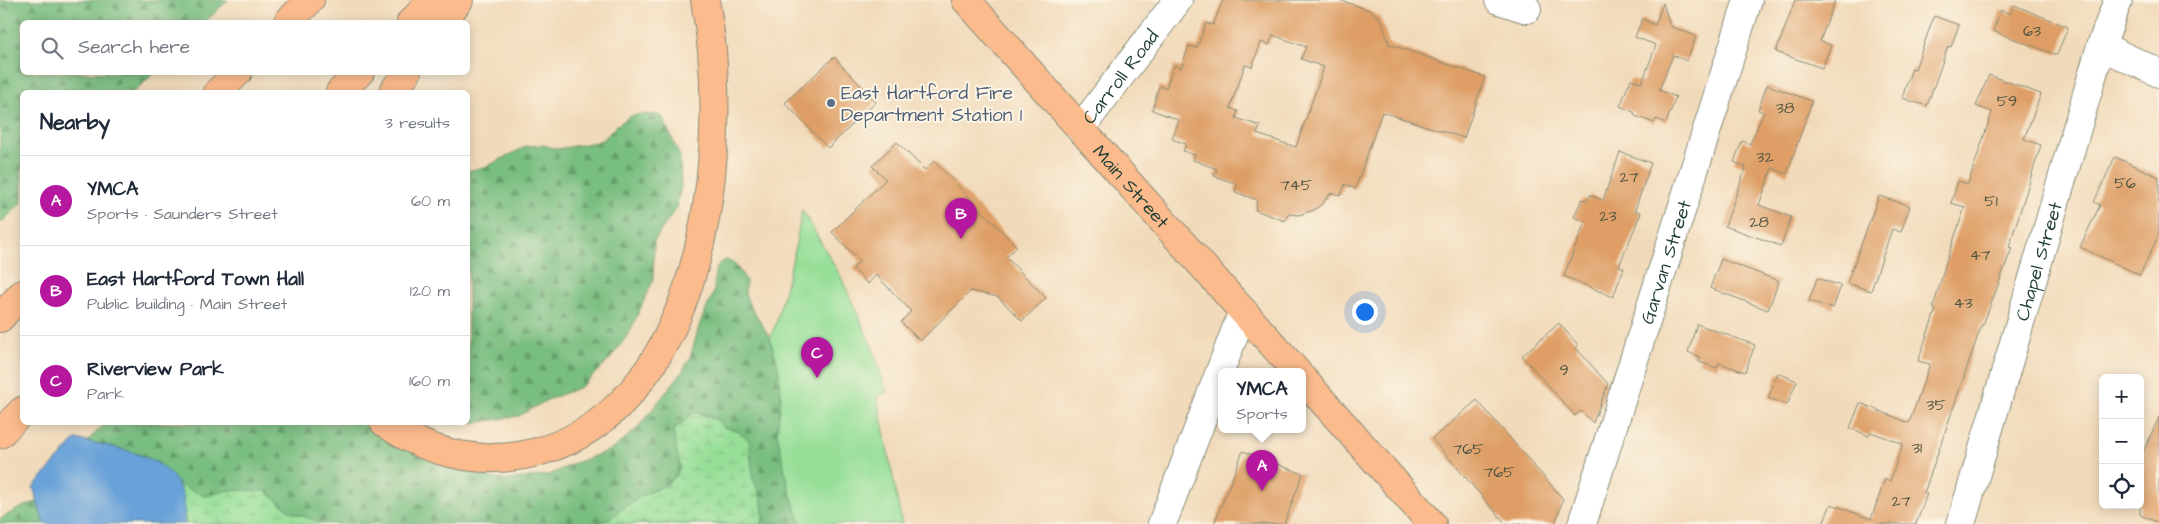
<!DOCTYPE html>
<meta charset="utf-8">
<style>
body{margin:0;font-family:"Architects Daughter",sans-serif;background:#f2f2f3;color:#1f2937}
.controls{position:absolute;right:15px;bottom:15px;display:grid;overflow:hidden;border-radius:8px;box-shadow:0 2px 12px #0003}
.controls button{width:45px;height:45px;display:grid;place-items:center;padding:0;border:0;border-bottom:1px solid #e0e1e3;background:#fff;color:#1f2937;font:25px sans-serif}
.you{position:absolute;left:1364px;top:311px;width:18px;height:18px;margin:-12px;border:4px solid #fff;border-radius:50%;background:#1a73e8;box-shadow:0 0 0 8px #1a73e833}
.badge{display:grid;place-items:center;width:32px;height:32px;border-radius:50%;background:#b5179e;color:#fff;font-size:16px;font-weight:700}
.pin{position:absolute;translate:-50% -41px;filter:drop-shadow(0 1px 2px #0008)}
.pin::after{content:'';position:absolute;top:26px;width:18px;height:15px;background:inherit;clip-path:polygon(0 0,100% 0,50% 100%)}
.popup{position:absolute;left:1218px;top:368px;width:88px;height:65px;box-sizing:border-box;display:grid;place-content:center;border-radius:8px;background:#fff;filter:drop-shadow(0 1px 4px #0005);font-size:16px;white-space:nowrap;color:#747a83}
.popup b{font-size:19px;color:#1f2937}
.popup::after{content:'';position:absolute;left:50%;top:100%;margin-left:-10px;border:10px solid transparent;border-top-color:#fff}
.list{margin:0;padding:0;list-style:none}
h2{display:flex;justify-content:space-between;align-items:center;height:65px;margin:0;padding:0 20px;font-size:21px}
h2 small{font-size:16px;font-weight:400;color:#747a83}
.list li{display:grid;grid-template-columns:32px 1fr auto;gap:15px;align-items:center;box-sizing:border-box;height:90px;padding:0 20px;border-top:1px solid #e0e1e3}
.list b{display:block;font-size:19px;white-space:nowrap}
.list p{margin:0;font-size:16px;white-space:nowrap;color:#747a83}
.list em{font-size:16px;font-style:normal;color:#747a83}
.icon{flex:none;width:28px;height:28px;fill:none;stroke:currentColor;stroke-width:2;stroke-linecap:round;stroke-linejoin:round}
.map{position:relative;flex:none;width:2159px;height:524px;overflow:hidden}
.search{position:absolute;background:#fff;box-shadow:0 2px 12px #0003;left:20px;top:20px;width:450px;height:55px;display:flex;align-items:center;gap:12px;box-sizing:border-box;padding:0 18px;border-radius:8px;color:#747a83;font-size:19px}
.panel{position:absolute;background:#fff;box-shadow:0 2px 12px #0003;left:20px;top:90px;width:450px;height:335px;border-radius:8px}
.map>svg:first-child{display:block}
</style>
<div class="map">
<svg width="2159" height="524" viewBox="0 0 2159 524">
<defs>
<pattern id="forest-firs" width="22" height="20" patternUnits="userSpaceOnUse" patternTransform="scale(1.25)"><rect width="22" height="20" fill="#79be81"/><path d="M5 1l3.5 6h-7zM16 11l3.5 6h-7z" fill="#639c6a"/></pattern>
<pattern id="wetland-marsh" width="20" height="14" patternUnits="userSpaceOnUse" patternTransform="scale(1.25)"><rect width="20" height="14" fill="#97df99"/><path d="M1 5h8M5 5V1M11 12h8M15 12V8" fill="none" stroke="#82c084"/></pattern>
</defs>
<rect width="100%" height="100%" fill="#fcf5e5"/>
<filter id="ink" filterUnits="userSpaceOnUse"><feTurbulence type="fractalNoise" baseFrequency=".02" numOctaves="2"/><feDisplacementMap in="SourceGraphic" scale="10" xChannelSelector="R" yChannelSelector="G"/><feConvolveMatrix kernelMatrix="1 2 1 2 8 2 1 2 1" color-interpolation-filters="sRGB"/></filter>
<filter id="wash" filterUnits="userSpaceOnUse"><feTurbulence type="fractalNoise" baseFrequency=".0096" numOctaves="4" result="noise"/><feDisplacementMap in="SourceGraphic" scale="20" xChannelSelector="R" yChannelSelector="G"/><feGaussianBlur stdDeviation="1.12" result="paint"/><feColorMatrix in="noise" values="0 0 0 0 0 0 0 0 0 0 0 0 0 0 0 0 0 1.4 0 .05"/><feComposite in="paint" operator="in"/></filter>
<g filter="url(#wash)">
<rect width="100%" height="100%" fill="#f1daba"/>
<!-- green -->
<polygon fill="#97df99" stroke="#5b8e66" points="802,210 840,275 873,349 887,393 877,396 902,524 612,524 760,363 776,323 794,254"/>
<!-- forest -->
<g fill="url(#forest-firs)" stroke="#4c7e5a">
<polygon points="0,0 228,0 205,22 22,22 22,72 154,73 134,92 22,92 22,202 0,224"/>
<polygon points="641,114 658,115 663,118 680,157 681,187 676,208 654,241 653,281 629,333 611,358 581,387 547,400 519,416 480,422 457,423 468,422 468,171 488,166 527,146 542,145 558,149 596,142 604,139 616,126 629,117"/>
<polygon points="726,260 734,263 746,280 745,293 749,304 769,336 778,365 781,396 777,434 789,489 801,524 762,524 763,513 761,497 753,479 748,440 735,430 723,427 715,419 694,412 673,431 680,468 676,475 666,485 641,496 609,519 596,524 326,524 291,512 265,491 229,490 210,496 201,496 177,484 159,463 137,454 87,441 106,423 361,423 380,433 479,475 505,480 549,475 572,464 611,450 636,430 682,372 690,358 700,323 714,292 715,271 719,264"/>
<polygon points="37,502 44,524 0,524 0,519 20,508"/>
</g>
<!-- wetland -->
<g fill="url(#wetland-marsh)" stroke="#5b8e66">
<polygon points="694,412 715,419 723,427 739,432 749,440 753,479 761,497 763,513 762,524 596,524 609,519 641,496 666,485 676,476 680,467 673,431"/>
<polygon points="177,484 205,496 229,490 265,491 291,512 326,524 185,524 183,496"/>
</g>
<!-- water -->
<path fill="#69a2d8" stroke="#447086" d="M76,439C113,448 172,452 183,497C185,505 184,515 185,524H44L33,487Z"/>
<g id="blocks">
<!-- building -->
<g fill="#de9e65" fill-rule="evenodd">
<path d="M1223,0H1339L1369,10L1379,17L1383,24L1389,44L1485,77L1464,138L1382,112L1355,189L1345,184L1341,195L1331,193L1322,204L1314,210L1299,215L1288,214L1285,221L1255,210L1257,200L1235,192L1237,184L1214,176L1217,169L1193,160L1195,155L1183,151L1186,144L1172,139L1179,120L1152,110L1159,86L1166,88L1174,65L1181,68L1189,46L1197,48L1206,23L1213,25ZM1273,35L1306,47L1301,59L1324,67L1296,147L1257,134L1260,126L1236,118L1238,111L1230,108L1245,65L1252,67L1261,42L1269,45Z"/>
<polygon points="1795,0 1835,0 1820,41 1831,45 1822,68 1776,52"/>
<polygon points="1663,3 1670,26 1696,36 1687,61 1673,55 1659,90 1676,97 1666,123 1656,119 1654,123 1635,116 1634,112 1620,106 1631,79 1642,83 1656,45 1635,37 1642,19 1655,25"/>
<polygon points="2014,5 2068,27 2057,55 1993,31 2001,10 2010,14"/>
<polygon points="1934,16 1959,25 1951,47 1948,46 1927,106 1902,98 1912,68 1915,69"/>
<polygon points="834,57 876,102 828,148 785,103"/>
<polygon points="1989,75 2041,94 2024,139 2041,145 2009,247 2012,248 1983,325 1982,324 1924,493 1927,494 1916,524 1823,524 1831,504 1871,519 1885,479 1890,481 1903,444 1871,432 1869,436 1850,428 1860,403 1909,423 1930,364 1918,361 1936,309 1933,308 1947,259 1965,207 1951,203 1958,181 1968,184 1992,112 1976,106"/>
<polygon points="1767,85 1812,101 1787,174 1772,168 1759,205 1791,217 1781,246 1725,226 1746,167 1734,162 1742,141 1750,144 1764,112 1758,110"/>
<polygon points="897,142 925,170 934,161 1017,247 1006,257 1046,298 1022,321 998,297 971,291 920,341 901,322 911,311 876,275 868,284 853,268 860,261 832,232 886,179 872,166"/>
<polygon points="1620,152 1651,163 1635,210 1641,213 1619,266 1624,268 1613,297 1564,276 1585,222 1574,217 1582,199 1587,201 1590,195 1603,200"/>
<polygon points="2115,157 2159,177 2159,234 2140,275 2080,247 2100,205 2094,202"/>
<polygon points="1879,196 1910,206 1901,232 1892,229 1871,291 1847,283"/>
<polygon points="1721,259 1779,281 1768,310 1710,288"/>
<polygon points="1817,278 1841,286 1833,308 1809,301"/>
<polygon points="1559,323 1578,345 1576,348 1608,384 1593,423 1581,411 1575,416 1522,356"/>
<polygon points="1697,324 1755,345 1745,372 1719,363 1717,368 1699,362 1700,357 1688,352"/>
<polygon points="1778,373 1797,381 1787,405 1768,398"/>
<polygon points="1477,400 1563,499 1555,524 1506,524 1432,439"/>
<polygon points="2159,417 2159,523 2140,515 2140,459"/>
<polygon points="1243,451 1303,474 1284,524 1214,524"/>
</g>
</g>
</g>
<g filter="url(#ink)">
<use href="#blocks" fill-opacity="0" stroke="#888c77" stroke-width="1"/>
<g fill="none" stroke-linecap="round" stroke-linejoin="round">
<!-- minor casing -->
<g stroke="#888c77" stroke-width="30">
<g id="minor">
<polyline points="1499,0 1527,9"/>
<polyline points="2101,46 2159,73"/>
<path id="s1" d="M1080,129L1178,0"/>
<polyline points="1162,524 1243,311"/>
<path id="s2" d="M1582,524L1748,0"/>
<path id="s3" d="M1961,524L2101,46L2118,0"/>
</g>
</g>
<!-- highway casing -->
<g stroke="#888c77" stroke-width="30">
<g id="highway">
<path id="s4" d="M966,0L1297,372"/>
<polyline points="288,22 310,0"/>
<polyline points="411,22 434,0"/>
<polyline points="442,22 459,0"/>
<polyline points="218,92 238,72"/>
<polyline points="340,92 360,72"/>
<polyline points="393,92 407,72"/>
<polyline points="0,318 22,294"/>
<polyline points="1302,378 1432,524"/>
<path d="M384,422C424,452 475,464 524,455C706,420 733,147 705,0"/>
<polyline points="0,434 22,411"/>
</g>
</g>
<!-- minor -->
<use href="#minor" stroke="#fff" stroke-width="28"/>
<!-- highway -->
<use href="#highway" stroke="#fbbb8d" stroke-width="28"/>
</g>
</g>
<!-- markers -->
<circle fill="#5c6f8a" stroke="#fcf5e5" stroke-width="2" cx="831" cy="103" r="5"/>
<g text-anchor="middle" stroke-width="4" stroke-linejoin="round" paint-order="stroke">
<!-- number labels -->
<g font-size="16" fill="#4f5540">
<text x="2032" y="36">63</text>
<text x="2007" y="106">59</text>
<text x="1785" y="113">38</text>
<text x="1765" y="162">32</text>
<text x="1629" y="182">27</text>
<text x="2125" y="188">56</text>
<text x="1296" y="190">745</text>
<text x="1991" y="206">51</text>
<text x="1608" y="221">23</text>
<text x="1759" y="227">28</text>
<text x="1980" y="260">47</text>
<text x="1963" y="308">43</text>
<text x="1564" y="375">9</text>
<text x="1936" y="410">35</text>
<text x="1917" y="453">31</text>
<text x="1468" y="454">765</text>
<text x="1499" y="477">765</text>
<text x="1901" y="506">27</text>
</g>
<!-- street labels -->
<g font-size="19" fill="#1f3d34" stroke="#fcf5e5">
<text dy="7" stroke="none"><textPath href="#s1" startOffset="66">Carroll Road</textPath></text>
<text dy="7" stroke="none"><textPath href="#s4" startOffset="249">Main Street</textPath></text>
<text dy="7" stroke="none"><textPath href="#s3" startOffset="274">Chapel Street</textPath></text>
<text dy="7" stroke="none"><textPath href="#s2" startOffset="275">Garvan Street</textPath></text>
</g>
<!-- service labels -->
<g font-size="19" fill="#4e5e75" stroke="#fcf5e5" text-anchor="start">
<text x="841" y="99">East Hartford Fire<tspan x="841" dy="22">Department Station 1</tspan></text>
</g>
</g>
</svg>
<div class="controls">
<button>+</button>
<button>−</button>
<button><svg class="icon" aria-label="locate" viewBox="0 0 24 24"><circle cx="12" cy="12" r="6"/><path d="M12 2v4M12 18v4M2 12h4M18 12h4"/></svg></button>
</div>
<div class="you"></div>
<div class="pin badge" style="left:1262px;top:491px">A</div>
<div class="popup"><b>YMCA</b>Sports</div>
<div class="pin badge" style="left:961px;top:239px">B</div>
<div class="pin badge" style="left:817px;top:378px">C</div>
<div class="search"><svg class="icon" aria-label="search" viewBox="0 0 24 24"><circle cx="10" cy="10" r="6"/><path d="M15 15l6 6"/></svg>Search here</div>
<section class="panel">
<h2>Nearby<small>3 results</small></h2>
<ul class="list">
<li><span class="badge">A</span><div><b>YMCA</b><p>Sports · Saunders Street</p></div><em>60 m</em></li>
<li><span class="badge">B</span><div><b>East Hartford Town Hall</b><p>Public building · Main Street</p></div><em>120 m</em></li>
<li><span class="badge">C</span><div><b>Riverview Park</b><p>Park</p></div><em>160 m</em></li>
</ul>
</section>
</div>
